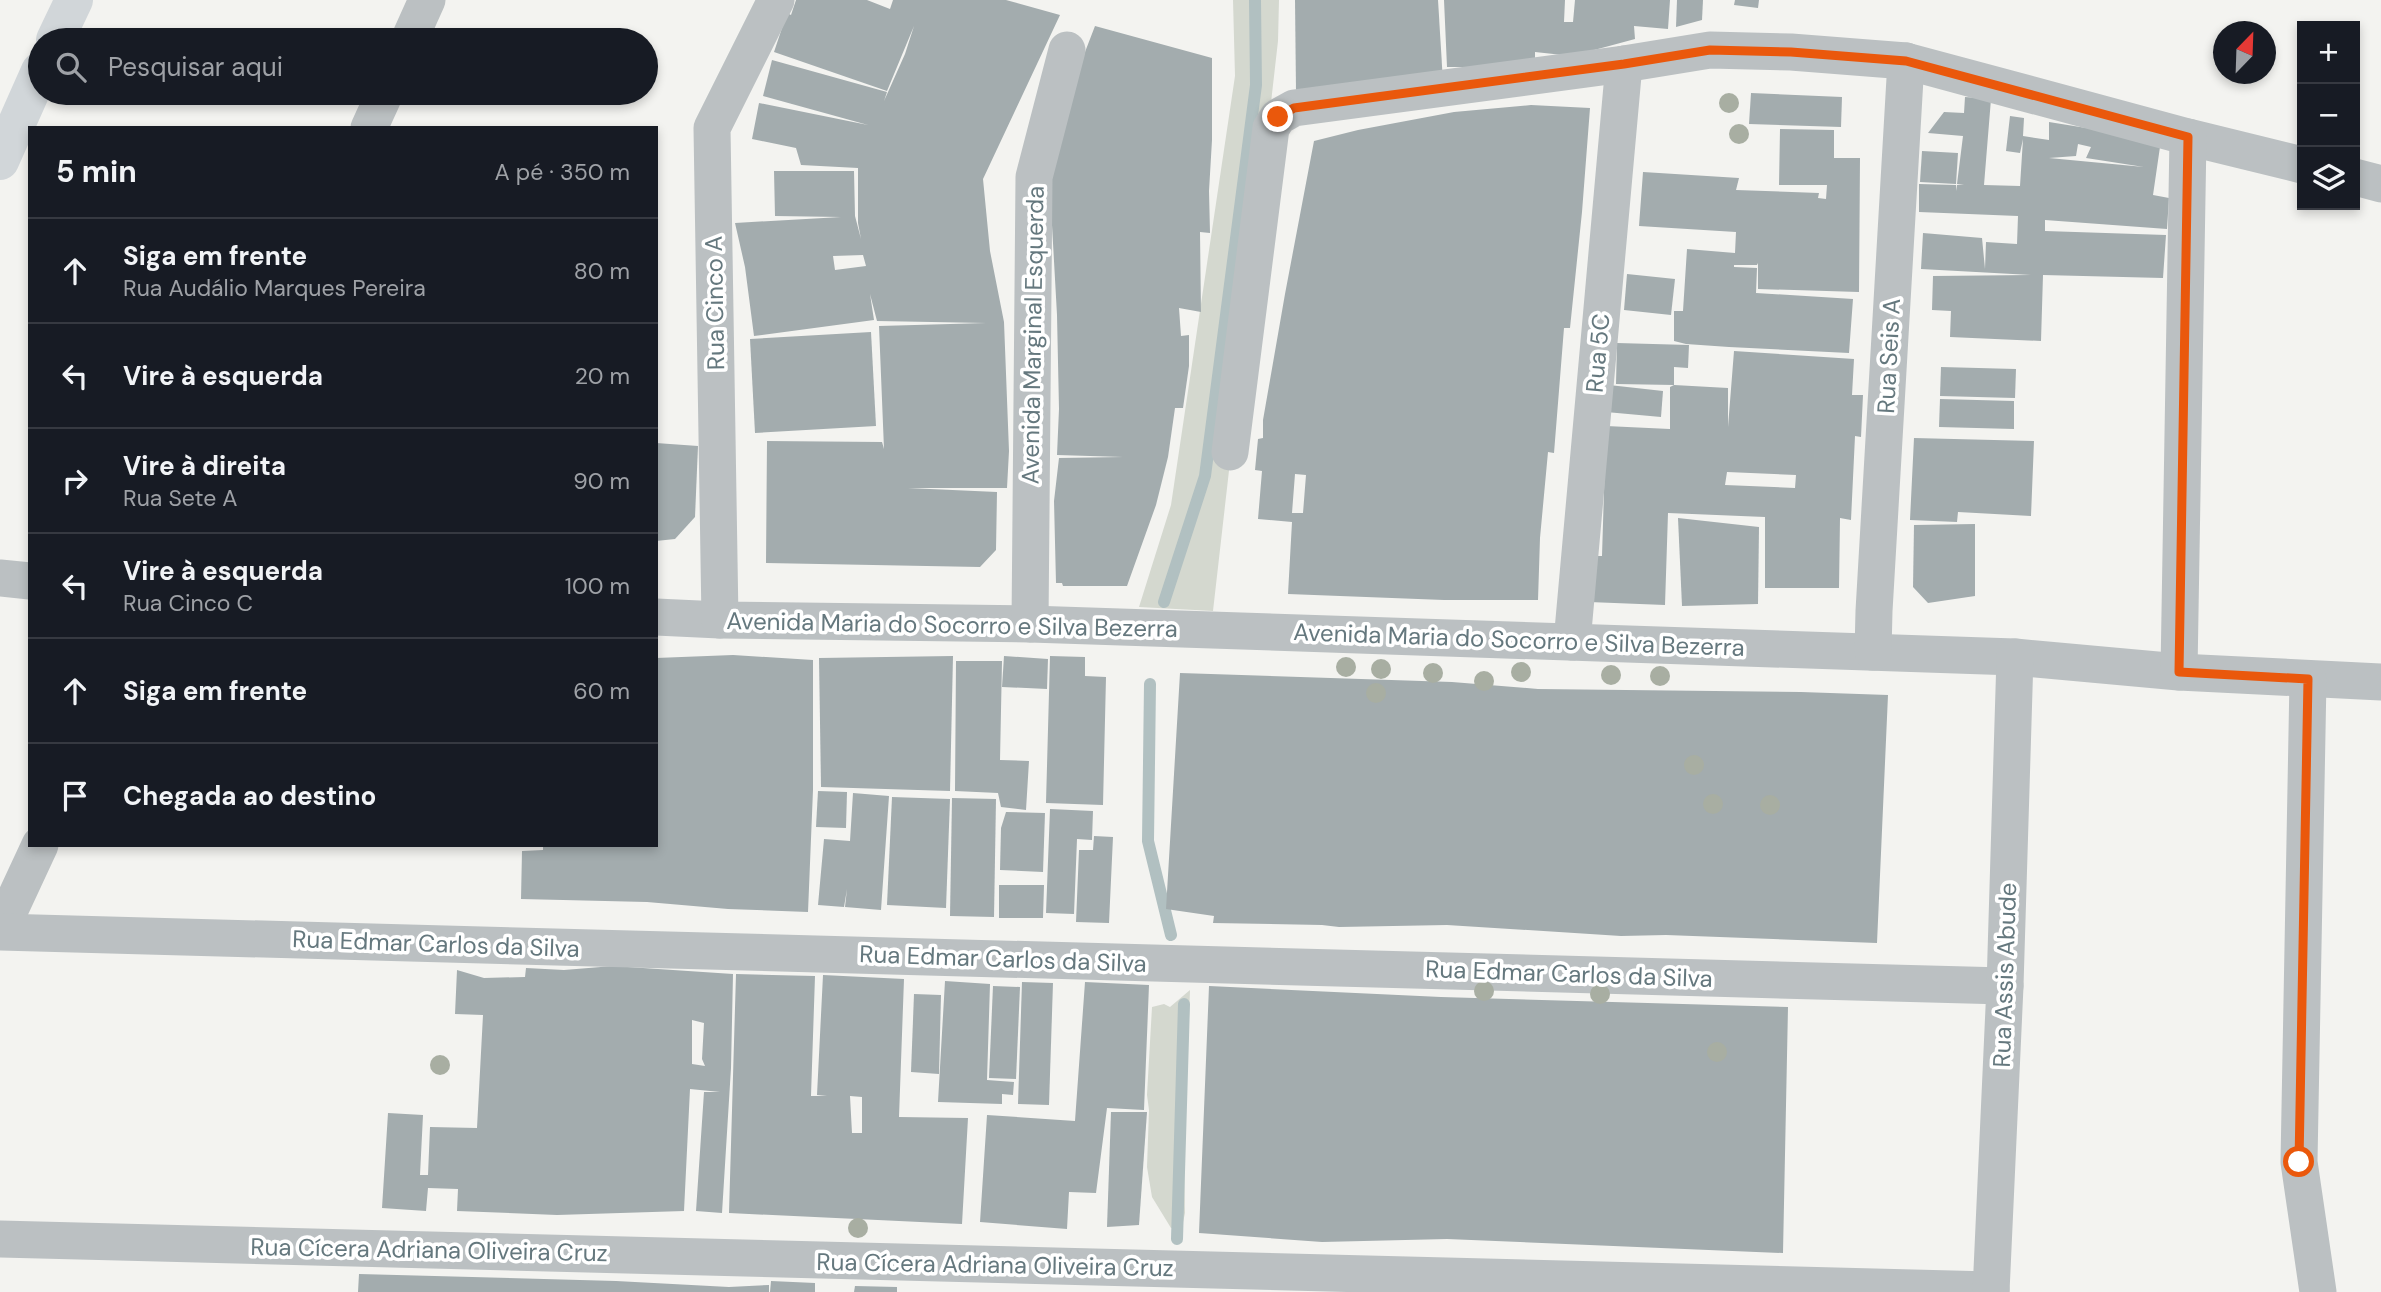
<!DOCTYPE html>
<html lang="pt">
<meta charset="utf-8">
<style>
body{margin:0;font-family:"DM Sans",sans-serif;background:#242831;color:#f1f3f6}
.controls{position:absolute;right:21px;top:21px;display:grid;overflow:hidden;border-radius:0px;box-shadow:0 4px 10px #0003}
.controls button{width:63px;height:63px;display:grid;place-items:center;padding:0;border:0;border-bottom:2px solid #363941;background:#171b24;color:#f1f3f6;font:35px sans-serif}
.compass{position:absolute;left:2213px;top:21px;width:63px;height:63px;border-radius:50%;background:#171b24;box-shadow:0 4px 10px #0003;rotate:23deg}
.stop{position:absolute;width:21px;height:21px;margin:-16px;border:5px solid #ea580c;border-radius:50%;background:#fff}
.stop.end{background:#ea580c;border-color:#fff;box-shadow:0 2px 7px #0008}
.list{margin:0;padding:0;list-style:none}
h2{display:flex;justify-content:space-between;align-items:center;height:91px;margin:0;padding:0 28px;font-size:30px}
h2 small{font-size:23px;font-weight:400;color:#9ea1a6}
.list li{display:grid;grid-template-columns:46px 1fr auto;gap:21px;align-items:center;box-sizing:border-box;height:105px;padding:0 28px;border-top:2px solid #363941}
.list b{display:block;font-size:26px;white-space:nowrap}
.list p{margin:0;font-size:23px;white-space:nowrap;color:#9ea1a6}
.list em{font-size:23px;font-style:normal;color:#9ea1a6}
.icon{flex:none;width:38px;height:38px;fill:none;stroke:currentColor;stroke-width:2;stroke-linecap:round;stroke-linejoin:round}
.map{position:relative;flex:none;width:2381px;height:1292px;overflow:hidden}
.search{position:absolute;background:#171b24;box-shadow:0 4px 10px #0003;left:28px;top:28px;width:630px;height:77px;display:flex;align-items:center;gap:18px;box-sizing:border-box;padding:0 24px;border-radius:38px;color:#9ea1a6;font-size:26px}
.panel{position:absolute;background:#171b24;box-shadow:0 4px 10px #0003;left:28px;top:126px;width:630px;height:721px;border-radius:0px}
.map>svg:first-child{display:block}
</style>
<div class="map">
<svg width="2381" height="1292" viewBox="0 0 2381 1292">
<rect width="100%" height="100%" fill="#f3f3f0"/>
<!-- green -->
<g fill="#d4d8cf">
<polygon points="1233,0 1279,0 1278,41 1213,611 1139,607 1171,505 1235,76"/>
<polygon points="1190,990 1184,1162 1185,1213 1182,1227 1171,1228 1152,1197 1147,1167 1149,1110 1147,1095 1152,1007 1164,1004 1170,1007"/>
</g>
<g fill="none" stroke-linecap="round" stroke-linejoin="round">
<!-- stream -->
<g stroke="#b1c0c1" stroke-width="12">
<polyline points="1164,602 1205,476 1256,85 1255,0"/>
<polyline points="1150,684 1148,841 1171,935"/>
<polyline points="1177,1239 1184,1004"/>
</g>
</g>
<!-- building -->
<g fill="#a3acae" fill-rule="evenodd">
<path d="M796,0H867L890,9L893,0H1006L1060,15L983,179L990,251L1004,322L1009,451L1007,488H908L997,492L996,550L980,567L766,563L767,441L882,442L884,449L879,326L986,323L877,321L870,294L874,320L754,336L745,267L735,223L841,217L775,216L774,171H854L855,216L861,239L858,223V168L801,165L796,148L752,139L759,103L868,125L763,96L772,60L887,92L884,101L905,54L914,26L887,91L774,52L787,13L791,15ZM863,255L866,266L835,270L833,256Z"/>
<polygon points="1295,0 1438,0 1443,82 1296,91"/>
<polygon points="1444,0 1565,0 1564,22 1573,22 1575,0 1670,0 1668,29 1634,26 1635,39 1572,56 1535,52 1535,58 1488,67 1447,67"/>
<polygon points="1677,0 1703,0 1702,20 1676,27"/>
<polygon points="1735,0 1759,0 1758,8 1734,5"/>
<polygon points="1095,26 1212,58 1212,140 1209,191 1210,233 1200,232 1201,312 1179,308 1181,336 1189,335 1189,366 1183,408 1175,408 1168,457 1156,505 1127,586 1063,586 1062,583 1056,583 1054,501 1059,458 1123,457 1057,455 1059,409 1057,315 1050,189 1056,139 1070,91"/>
<polygon points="1751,93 1842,97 1841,127 1749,124"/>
<path d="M1965,97L1991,99L1984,185L2020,186L2023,139L2020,153L2006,151L2010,116L2024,118L2023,136L2049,140V122L2161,140L2153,195L2169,198L2167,229L2045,220V231L2166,235L2163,278L2043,275L2041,341L1950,337L1951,311L1932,310L1933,276L2031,275L1921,269L1923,233L1982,238L1985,269L1986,242L2017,244L2018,216L1919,212V184L1956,185L1957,191V185H1964L1957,184L1963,136L1928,133L1944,112L1964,113ZM2078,144L2091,147L2086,158L2144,167L2049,158L2076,156Z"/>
<path d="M1531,105L1590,108L1582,212L1570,328H1564L1554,453L1548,452L1540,538L1538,600H1444L1288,594L1292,522L1258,519L1262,471L1255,470L1258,439L1263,438V420L1285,294L1314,141L1358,130L1454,112ZM1295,474L1306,475L1303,513H1292Z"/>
<polygon points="1780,129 1834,130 1834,158 1860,158 1859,292 1758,289 1758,263 1757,265 1734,265 1734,267 1757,268 1756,293 1853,299 1849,353 1729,347 1686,344 1674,341 1674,311 1683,311 1687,249 1735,253 1736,232 1639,226 1643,172 1739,178 1736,190 1819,193 1818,198 1826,199 1827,185 1779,185"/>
<polygon points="1922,151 1958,153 1956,184 1920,182"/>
<polygon points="1627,274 1675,279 1671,315 1624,310"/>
<polygon points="871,332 876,426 755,433 750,339"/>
<path d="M1617,343L1689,345L1688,368L1674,367V385L1728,388V427L1734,351L1854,359L1852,395H1863L1861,437L1855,436L1851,520L1840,518L1839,588H1765V517L1668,513L1665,605L1589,602L1591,556H1602L1606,426L1670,429V387L1674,385L1616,384ZM1727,472L1796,475L1795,488L1725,485Z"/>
<polygon points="1941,367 2016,369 2015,398 1940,396"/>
<polygon points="1609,385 1663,391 1661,417 1606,412"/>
<polygon points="1940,399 2014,401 2014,429 1939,427"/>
<polygon points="1914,438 2034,441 2031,516 1958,512 1957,522 1910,520"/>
<polygon points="656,443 698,446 695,517 675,539 656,541"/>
<polygon points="1678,518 1759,527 1758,604 1682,606"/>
<polygon points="1975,524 1975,596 1928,603 1913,587 1914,525"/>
<polygon points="733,655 813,660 813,790 808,912 728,909 647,902 521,899 522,851 543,850 543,845 656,845 656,658"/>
<polygon points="953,656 950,791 821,787 819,658"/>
<polygon points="1004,656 1048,659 1047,689 1002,687"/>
<polygon points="1050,656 1085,657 1085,676 1106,677 1103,805 1046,803"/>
<polygon points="956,661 1002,661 1000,760 1029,761 1026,810 1001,807 998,793 955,791"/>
<polygon points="1180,673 1452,682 1538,689 1801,692 1888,695 1877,943 1666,935 1621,936 1447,925 1339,927 1322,925 1213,923 1214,916 1166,909"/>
<polygon points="818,791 847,792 846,828 816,827"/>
<polygon points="853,793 889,796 881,910 845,907 847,889 844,907 818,905 824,839 850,841"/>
<polygon points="892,797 950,799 946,908 887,905"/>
<polygon points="952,798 996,799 994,917 950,916"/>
<polygon points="1050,809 1093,811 1092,840 1077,839 1074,914 1046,913"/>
<polygon points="1006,812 1045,813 1043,872 1000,870 1001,828"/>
<polygon points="1094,836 1113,837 1109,923 1076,922 1079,850 1093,850"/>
<polygon points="999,885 1044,885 1043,918 999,918"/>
<path d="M613,966L733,974L731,1068L722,1213L696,1211L704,1092H720L690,1089L684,1211L557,1215L457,1211L458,1189L428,1188L426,1211L382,1208L388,1113L423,1115L420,1175H428L430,1127L477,1128L483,1015L455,1014L457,970L484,978L525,977L526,968L564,970ZM692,1020L704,1023L702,1059L705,1066L692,1064Z"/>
<path d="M736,974L815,976L811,1096H827L817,1095L823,975L904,979L899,1117L968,1118L962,1224L729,1213ZM850,1096L862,1097V1133H852Z"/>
<polygon points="945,981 990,984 987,1080 1014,1082 1013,1095 1002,1094 1002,1104 938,1102"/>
<polygon points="1022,982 1053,983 1049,1105 1018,1104"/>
<polygon points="1085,982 1149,985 1144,1110 1107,1108 1096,1193 1069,1192 1067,1229 980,1222 987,1115 1075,1121"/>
<polygon points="993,986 1020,987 1016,1079 989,1078"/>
<polygon points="1209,986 1441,997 1788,1007 1783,1253 1447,1239 1322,1242 1199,1233"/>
<polygon points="914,994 941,995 939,1074 911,1072"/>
<polygon points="1111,1112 1147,1112 1139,1225 1107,1227"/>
<polygon points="359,1274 616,1281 729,1287 769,1285 769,1292 358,1292"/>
<polygon points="771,1281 815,1283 815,1292 770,1292"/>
<polygon points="855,1286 897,1287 897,1292 854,1292"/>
</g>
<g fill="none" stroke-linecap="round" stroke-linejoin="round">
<!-- minor -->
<g stroke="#bbc0c2" stroke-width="37">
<polyline points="409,40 427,0"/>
<polyline points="369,128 385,93"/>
<polyline points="2355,177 2381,184"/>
<polyline points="1230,452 1271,128 1278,117 1294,108 1624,64 1710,50 1791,52 1906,61 2188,137 2302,165"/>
<polyline points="0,578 30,581"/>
<polyline points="656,617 720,620 1030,624 2015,657 2179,672 2381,682"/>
<polyline points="720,620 712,128 776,0"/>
<polyline points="1030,624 1034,177 1067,50"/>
<polyline points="1572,642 1624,64"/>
<polyline points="1873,652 1874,611 1906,61"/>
<polyline points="2179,672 2188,137"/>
<polyline points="2308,679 2299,1162 2318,1292"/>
<polyline points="0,931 40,845"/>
<polyline points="0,932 2005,986"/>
<polyline points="0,1239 1991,1290"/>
<polyline points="1991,1292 2005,986 2015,657"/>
</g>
<!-- secondary -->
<g stroke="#d1d6d9" stroke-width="38">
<polyline points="55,40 74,0"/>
<polyline points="0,161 40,71"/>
</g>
</g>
<!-- trees -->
<g fill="#a8aea2">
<circle cx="1729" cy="103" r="10"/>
<circle cx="1739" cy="134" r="10"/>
<circle cx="1346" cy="667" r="10"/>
<circle cx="1381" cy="669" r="10"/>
<circle cx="1521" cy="672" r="10"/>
<circle cx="1433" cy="673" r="10"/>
<circle cx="1611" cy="675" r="10"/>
<circle cx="1660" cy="676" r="10"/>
<circle cx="1484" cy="681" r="10"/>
<circle cx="1376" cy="693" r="10"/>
<circle cx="1694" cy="765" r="10"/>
<circle cx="1713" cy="804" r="10"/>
<circle cx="1770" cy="805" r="10"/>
<circle cx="1484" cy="991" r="10"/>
<circle cx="1600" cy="994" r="10"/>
<circle cx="1717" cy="1052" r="10"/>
<circle cx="440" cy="1065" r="10"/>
<circle cx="858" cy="1228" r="10"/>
</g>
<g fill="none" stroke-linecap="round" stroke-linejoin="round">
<!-- route -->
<polyline stroke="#ea580c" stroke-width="9" points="1278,117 1294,108 1624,64 1710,50 1791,52 1906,61 2188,137 2179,672 2308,679 2299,1162"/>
</g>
<g text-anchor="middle" stroke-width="7" stroke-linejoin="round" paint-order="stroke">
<!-- street labels -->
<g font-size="24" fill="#65787e" stroke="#fff">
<text transform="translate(715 303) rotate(-91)" y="8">Rua Cinco A</text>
<text transform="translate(1033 335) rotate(-89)" y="8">Avenida Marginal Esquerda</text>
<text transform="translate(1598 353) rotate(-85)" y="8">Rua 5C</text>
<text transform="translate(1889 356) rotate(-87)" y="8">Rua Seis A</text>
<text transform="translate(952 625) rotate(1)" y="8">Avenida Maria do Socorro e Silva Bezerra</text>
<text transform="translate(1519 640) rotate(2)" y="8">Avenida Maria do Socorro e Silva Bezerra</text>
<text transform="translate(436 944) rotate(2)" y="8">Rua Edmar Carlos da Silva</text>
<text transform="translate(1003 959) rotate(2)" y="8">Rua Edmar Carlos da Silva</text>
<text transform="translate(1569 974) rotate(2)" y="8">Rua Edmar Carlos da Silva</text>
<text transform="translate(2005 975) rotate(-88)" y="8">Rua Assis Abude</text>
<text transform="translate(429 1250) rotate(1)" y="8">Rua Cícera Adriana Oliveira Cruz</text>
<text transform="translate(995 1265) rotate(1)" y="8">Rua Cícera Adriana Oliveira Cruz</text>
</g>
</g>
</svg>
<div class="controls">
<button>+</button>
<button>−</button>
<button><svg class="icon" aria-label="layers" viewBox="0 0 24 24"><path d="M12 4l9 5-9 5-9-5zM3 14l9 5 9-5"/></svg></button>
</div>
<svg class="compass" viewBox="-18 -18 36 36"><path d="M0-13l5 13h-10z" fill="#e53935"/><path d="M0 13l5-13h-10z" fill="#9ea1a6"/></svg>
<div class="stop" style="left:2299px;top:1162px"></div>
<div class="stop end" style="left:1278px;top:117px"></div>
<div class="search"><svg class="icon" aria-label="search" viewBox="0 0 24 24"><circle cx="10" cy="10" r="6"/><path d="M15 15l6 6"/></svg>Pesquisar aqui</div>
<section class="panel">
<h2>5 min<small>A pé · 350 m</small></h2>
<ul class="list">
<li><svg class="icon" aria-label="ahead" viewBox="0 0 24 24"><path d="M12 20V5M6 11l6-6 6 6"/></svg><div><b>Siga em frente</b><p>Rua Audálio Marques Pereira</p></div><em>80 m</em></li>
<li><svg class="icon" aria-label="left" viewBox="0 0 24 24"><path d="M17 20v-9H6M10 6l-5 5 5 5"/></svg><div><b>Vire à esquerda</b></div><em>20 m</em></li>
<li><svg class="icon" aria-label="right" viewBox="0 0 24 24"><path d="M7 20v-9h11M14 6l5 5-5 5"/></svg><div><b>Vire à direita</b><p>Rua Sete A</p></div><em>90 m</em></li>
<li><svg class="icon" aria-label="left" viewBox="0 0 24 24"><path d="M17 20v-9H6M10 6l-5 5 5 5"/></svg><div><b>Vire à esquerda</b><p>Rua Cinco C</p></div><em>100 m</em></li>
<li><svg class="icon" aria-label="ahead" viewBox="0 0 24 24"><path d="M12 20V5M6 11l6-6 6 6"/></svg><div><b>Siga em frente</b></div><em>60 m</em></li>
<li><svg class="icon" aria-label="arrive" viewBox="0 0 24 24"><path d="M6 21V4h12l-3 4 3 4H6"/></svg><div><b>Chegada ao destino</b></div></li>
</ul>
</section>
</div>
